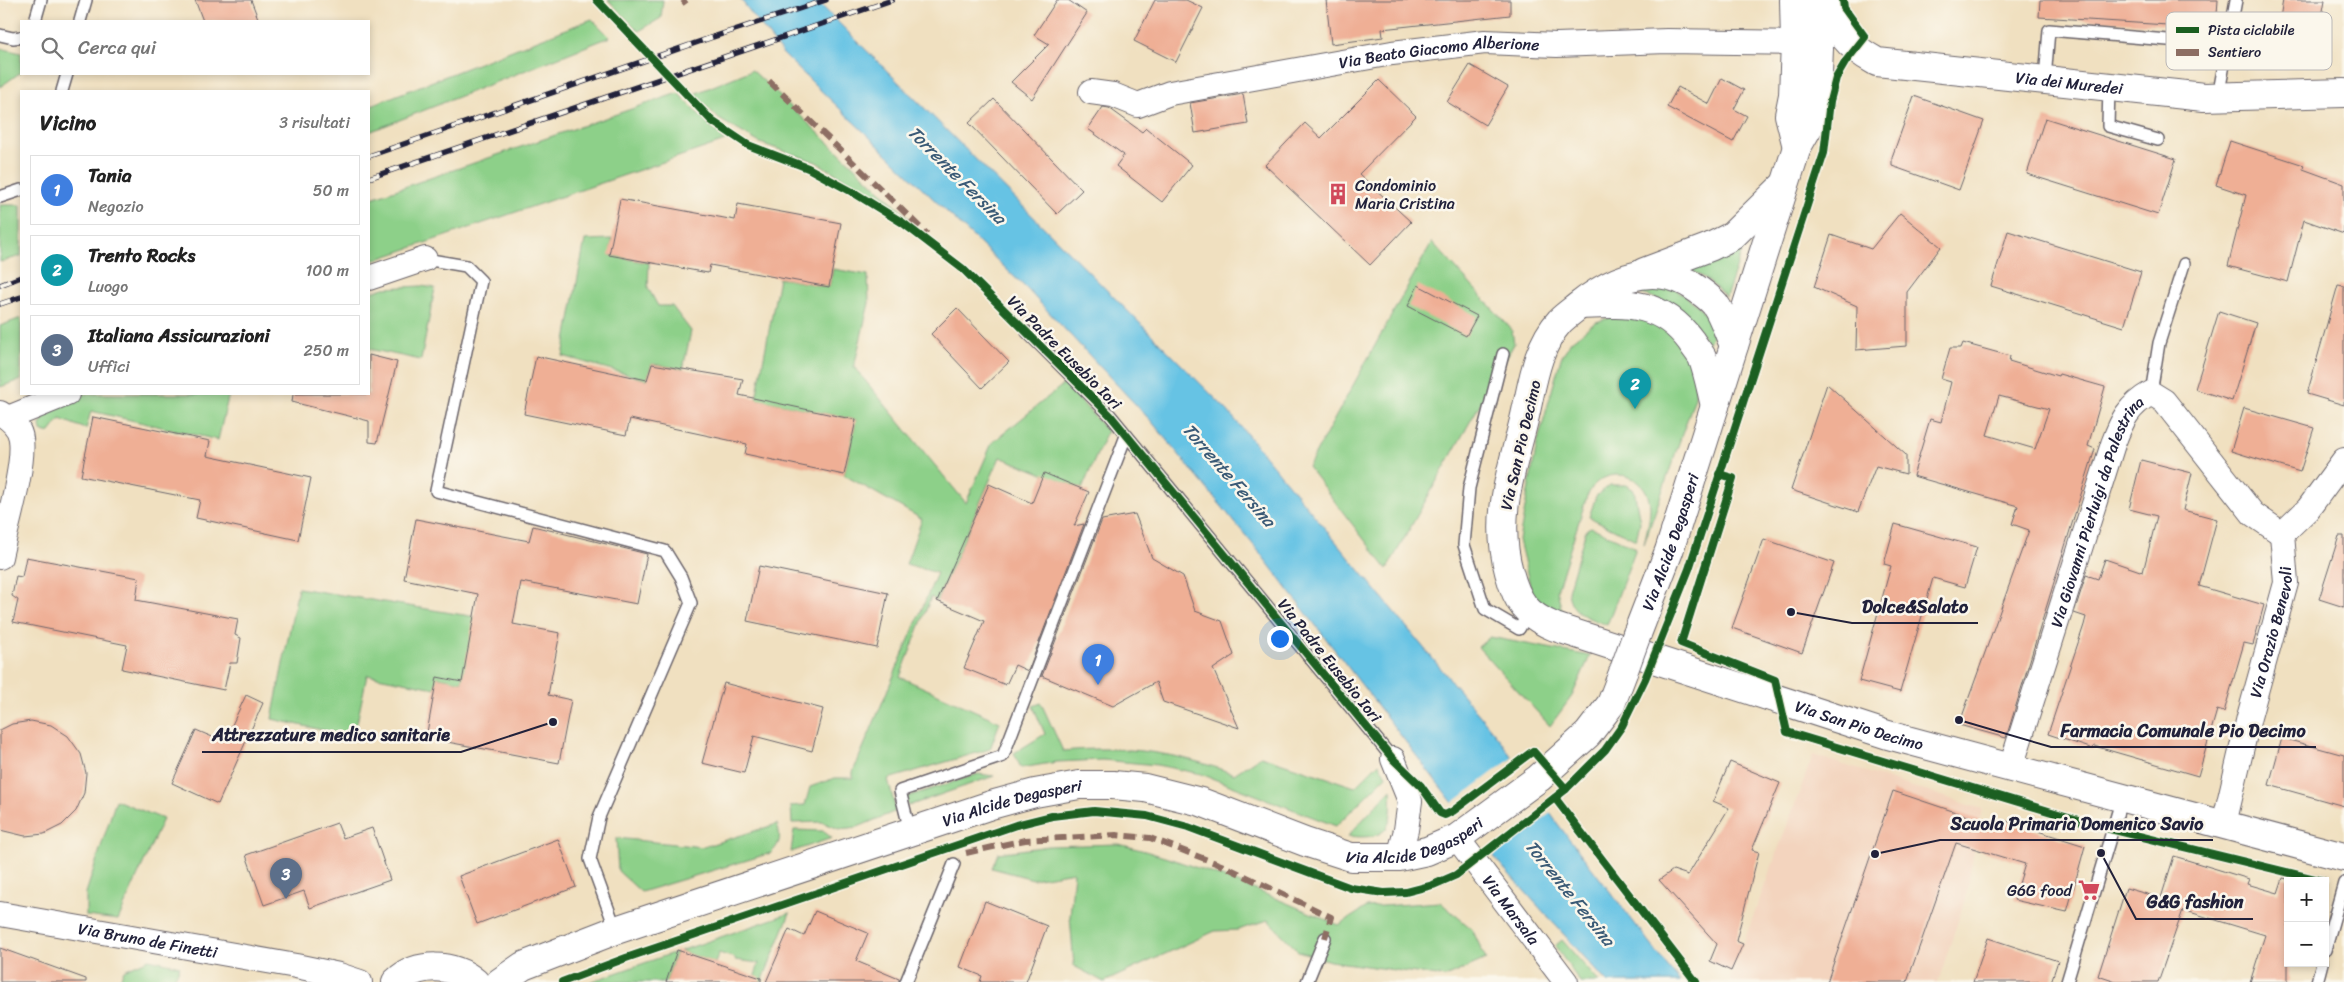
<!DOCTYPE html>
<html lang="it">
<meta charset="utf-8">
<style>
body{margin:0;font-family:Sriracha,sans-serif;background:#f2f2f2;color:#222}
.controls{position:absolute;right:15px;bottom:15px;display:grid;overflow:hidden;border-radius:0px;box-shadow:0 2px 8px #0003}
.controls button{width:45px;height:45px;display:grid;place-items:center;padding:0;border:0;border-bottom:1px solid #e0e0e0;background:#fff;color:#222;font:25px sans-serif}
.you{position:absolute;left:1279px;top:638px;width:18px;height:18px;margin:-12px;border:4px solid #fff;border-radius:50%;background:#1a73e8;box-shadow:0 0 0 8px #1a73e833}
.badge{display:grid;place-items:center;width:32px;height:32px;border-radius:50%;background:#2563eb;color:#fff;font-size:16px;font-weight:700}
.pin{position:absolute;translate:-50% -41px;filter:drop-shadow(0 1px 2px #0008)}
.pin::after{content:'';position:absolute;top:26px;width:18px;height:15px;background:inherit;clip-path:polygon(0 0,100% 0,50% 100%)}
.list{margin:0;padding:0;list-style:none}
h2{display:flex;justify-content:space-between;align-items:center;height:65px;margin:0;padding:0 20px;font-size:21px}
h2 small{font-size:16px;font-weight:400;color:#767676}
.list li{display:grid;grid-template-columns:32px 1fr auto;gap:15px;align-items:center;box-sizing:border-box;height:70px;margin:0 10px 10px;padding:0 10px;border:1px solid #e0e0e0;border-radius:0px}
.list b{display:block;font-size:19px;white-space:nowrap}
.list p{margin:0;font-size:16px;white-space:nowrap;color:#767676}
.list em{font-size:16px;font-style:normal;color:#767676}
.icon{flex:none;width:28px;height:28px;fill:none;stroke:currentColor;stroke-width:2;stroke-linecap:round;stroke-linejoin:round}
.map{position:relative;flex:none;width:2344px;height:982px;overflow:hidden}
.search{position:absolute;background:#fff;box-shadow:0 2px 8px #0003;left:20px;top:20px;width:350px;height:55px;display:flex;align-items:center;gap:12px;box-sizing:border-box;padding:0 18px;border-radius:0px;color:#767676;font-size:19px}
.panel{position:absolute;background:#fff;box-shadow:0 2px 8px #0003;left:20px;top:90px;width:350px;height:305px;border-radius:0px}
.map>svg:first-child{display:block}
</style>
<div class="map">
<svg width="2344" height="982" viewBox="0 0 2344 982">
<rect width="100%" height="100%" fill="#fbf7ec"/>
<filter id="ink" filterUnits="userSpaceOnUse"><feTurbulence type="fractalNoise" baseFrequency=".02" numOctaves="2"/><feDisplacementMap in="SourceGraphic" scale="10" xChannelSelector="R" yChannelSelector="G"/><feConvolveMatrix kernelMatrix="1 2 1 2 8 2 1 2 1" color-interpolation-filters="sRGB"/></filter>
<filter id="wash" filterUnits="userSpaceOnUse"><feTurbulence type="fractalNoise" baseFrequency=".0096" numOctaves="4" result="noise"/><feDisplacementMap in="SourceGraphic" scale="20" xChannelSelector="R" yChannelSelector="G"/><feGaussianBlur stdDeviation="1.12" result="paint"/><feColorMatrix in="noise" values="0 0 0 0 0 0 0 0 0 0 0 0 0 0 0 0 0 1.4 0 .05"/><feComposite in="paint" operator="in"/></filter>
<g filter="url(#wash)">
<rect width="100%" height="100%" fill="#f0e0c0"/>
<!-- built -->
<polygon fill="#f3d4be" points="1813,755 1982,809 1965,899 1938,982 1729,982"/>
<!-- green -->
<g fill="#8dd089" stroke="#587962">
<polygon points="608,0 663,0 661,18 639,31"/>
<polygon points="592,19 610,37 369,132 369,106"/>
<polygon points="0,48 21,53 21,72 0,87"/>
<polygon points="752,70 915,224 874,196 816,162 760,143 719,119 694,94"/>
<polygon points="678,93 725,141 369,262 369,199"/>
<polygon points="0,205 21,205 21,256 0,262"/>
<polygon points="612,239 610,255 649,263 648,288 658,306 672,306 691,331 683,369 652,364 647,380 563,356 585,240"/>
<polygon points="1741,241 1745,243 1726,297 1705,278 1690,270 1690,266"/>
<polygon points="1432,242 1512,330 1514,344 1387,569 1308,467"/>
<polygon points="833,269 868,275 869,303 854,367 966,503 992,443 1065,383 1107,431 1082,489 1000,457 937,601 931,597 900,677 1000,722 990,749 888,779 896,811 858,827 849,828 839,829 822,822 792,823 791,806 805,805 810,787 835,778 853,778 853,772 937,573 906,564 922,519 844,475 856,420 756,399 779,278 829,287"/>
<path d="M1632,285L1673,287L1700,307L1712,327L1713,334L1709,343C1703,338 1700,330 1695,324C1677,305 1649,293 1624,291Z"/>
<polygon points="421,286 435,288 421,360 369,349 369,293 384,288"/>
<path d="M1615,316C1624,316 1635,315 1643,317C1675,328 1698,364 1695,397L1644,544C1647,529 1653,511 1648,496C1641,475 1614,468 1596,483C1592,486 1590,492 1587,496L1557,590L1561,607L1571,620L1543,607L1532,594L1519,540L1537,444L1561,358L1571,341L1596,322Z"/>
<polygon points="21,318 21,380 0,387 0,326"/>
<polygon points="82,394 229,394 218,440 91,411 86,429 60,419 50,432 45,433 41,431 40,425 46,414 49,415 59,403"/>
<polygon points="1610,485 1626,485 1634,490 1640,522 1636,540 1589,517 1596,496"/>
<path d="M1591,527L1636,548L1607,625C1589,618 1570,614 1568,591L1585,533L1587,529Z"/>
<polygon points="298,588 476,617 462,682 438,677 435,688 367,675 354,737 272,719"/>
<polygon points="1490,637 1590,656 1572,696 1550,726 1478,647"/>
<path d="M1041,703L1063,751C1123,745 1177,752 1234,774L1261,756L1355,787L1379,763L1386,776L1336,826L1201,774L1157,765L1102,760L1057,762L1021,768L1014,753L1045,734L1033,706Z"/>
<polygon points="978,774 994,776 908,806 906,797"/>
<path d="M1391,789C1393,826 1390,841 1348,836Z"/>
<polygon points="116,800 163,819 118,920 86,916 86,893"/>
<path d="M777,824C781,837 781,843 771,853L641,892L618,871L616,838L703,847Z"/>
<polygon points="794,830 823,831 832,838 791,852"/>
<path d="M1119,844C1198,864 1265,894 1339,925L1367,907L1440,902L1472,929L1486,959L1445,977L1330,961L1298,951L1268,920L1238,930L1215,931L1104,982L1074,966L1070,916L1074,872L1033,879L992,868L998,853L1049,846Z"/>
<polygon points="790,913 762,982 753,982 759,963 735,960 735,958 719,953 715,963 680,951"/>
<polygon points="1562,940 1599,982 1580,982 1555,946"/>
<polygon points="676,952 666,982 590,982"/>
<polygon points="149,959 180,966 173,982 119,982 124,970"/>
</g>
<!-- water -->
<polygon fill="#66c3e4" stroke="#447290" points="741,0 816,0 1227,410 1500,740 1557,823 1680,982 1607,982 1500,864 1256,548 1152,422 1027,289 783,54"/>
<!-- pier -->
<polygon fill="#f0e0c0" points="1513,757 1552,812 1492,857 1451,804"/>
<g id="blocks">
<!-- building -->
<g fill="#efaf95" fill-rule="evenodd">
<polygon points="195,0 251,0 259,21 203,21"/>
<polygon points="1057,0 1068,0 1087,13 1032,99 1011,82 1049,44 1034,35"/>
<polygon points="1155,0 1186,0 1203,8 1176,62 1134,41"/>
<polygon points="1326,0 1510,0 1510,15 1382,29 1383,37 1331,44"/>
<polygon points="2040,0 2218,0 2216,28 2039,17"/>
<polygon points="2283,0 2325,0 2317,43 2277,36"/>
<polygon points="1470,65 1508,87 1485,125 1447,102"/>
<polygon points="1722,78 1744,90 1734,109 1747,116 1733,142 1667,107 1678,87 1709,104"/>
<polygon points="1379,80 1416,116 1359,174 1411,222 1370,265 1265,165 1305,123 1321,138"/>
<polygon points="1243,94 1248,124 1195,133 1190,103"/>
<polygon points="1914,96 1984,121 1959,190 1892,166 1892,157"/>
<polygon points="994,99 1082,190 1057,214 969,123"/>
<polygon points="1103,107 1109,108 1142,132 1146,128 1192,165 1162,202 1116,166 1124,155 1088,129"/>
<polygon points="2045,118 2176,159 2158,215 2027,174"/>
<polygon points="2230,141 2304,165 2303,169 2344,184 2344,234 2304,220 2288,282 2228,266 2246,195 2216,185"/>
<polygon points="620,199 735,220 738,204 841,223 829,287 710,265 708,273 609,255"/>
<polygon points="1900,213 1941,247 1907,292 1907,346 1856,350 1857,306 1814,287 1831,235 1871,249"/>
<polygon points="2008,231 2141,272 2124,327 1991,286"/>
<polygon points="1418,285 1477,316 1466,336 1408,306"/>
<polygon points="2338,285 2344,286 2344,405 2307,394"/>
<polygon points="957,308 1009,362 982,388 931,334"/>
<polygon points="2219,311 2256,323 2232,401 2195,389"/>
<path d="M1963,343L2010,356L2009,361L2058,376L2059,374L2105,387L2088,446L2095,449L2006,738L1959,725L2029,530L2012,524L2018,506L1913,476L1930,419L1941,422L1951,382L1941,379L1950,348H1961ZM1999,396L2049,409L2035,449L1987,435Z"/>
<polygon points="369,355 397,362 377,443 369,442 369,421 292,402 293,394 369,394"/>
<polygon points="536,356 647,380 652,364 743,379 739,395 856,420 844,475 745,454 747,444 630,419 626,435 524,414"/>
<polygon points="1827,384 1906,455 1906,474 1876,466 1858,512 1791,490"/>
<polygon points="2244,408 2314,428 2300,472 2231,451"/>
<polygon points="93,417 210,441 207,456 311,478 298,540 196,518 200,500 81,476"/>
<polygon points="2141,460 2192,473 2183,510 2217,519 2199,586 2264,605 2253,645 2244,643 2224,712 2217,710 2198,776 2094,746 2093,749 2048,734 2084,625 2086,617 2074,613 2086,575 2098,579 2105,559 2143,572 2157,516 2129,509"/>
<polygon points="1044,473 1089,492 1074,526 1084,524 1028,671 1015,665 1006,685 964,668 984,621 937,601 989,484 1032,503"/>
<polygon points="1135,514 1152,558 1183,576 1195,611 1222,621 1234,655 1213,669 1239,728 1163,702 1156,682 1113,706 1042,676 1102,520"/>
<polygon points="416,519 529,541 533,526 647,554 637,604 521,582 513,624 560,633 548,695 571,700 559,763 426,738 437,677 462,682 478,594 404,579"/>
<polygon points="1895,524 1977,547 1965,587 1933,578 1900,692 1859,681 1891,566 1884,564"/>
<polygon points="2339,536 2344,536 2344,607 2319,599"/>
<polygon points="1764,539 1834,563 1802,653 1732,628"/>
<polygon points="26,557 139,578 136,600 238,619 235,635 241,638 237,663 230,663 224,690 122,669 127,645 13,622 18,600 12,596 16,576 22,577"/>
<polygon points="759,566 888,593 877,648 747,621"/>
<polygon points="724,683 823,709 812,751 754,736 744,773 702,763"/>
<polygon points="246,695 263,703 218,804 172,783 196,730 224,742"/>
<polygon points="31,721 51,725 68,736 81,754 86,773 84,793 76,811 62,825 44,834 25,836 0,830 0,730 12,724"/>
<polygon points="2282,738 2344,755 2344,806 2269,785"/>
<polygon points="1730,762 1780,783 1752,850 1759,852 1736,941 1743,944 1731,971 1710,961 1717,944 1659,880 1673,870 1688,875 1729,808 1713,801"/>
<polygon points="1893,791 2000,827 2003,820 2085,846 2067,912 2014,900 2025,864 1956,843 1907,982 1827,982"/>
<polygon points="337,823 343,838 372,828 390,880 310,908 304,891 264,905 246,855"/>
<polygon points="558,839 576,887 477,924 459,876"/>
<polygon points="2174,856 2249,879 2247,884 2278,893 2283,878 2288,879 2288,982 2250,982 2265,935 2183,910 2158,982 2116,982 2098,976 2126,888 2161,898"/>
<polygon points="985,901 1047,926 1026,982 980,982 982,976 960,967"/>
<polygon points="815,911 868,933 856,961 899,979 899,982 766,982 789,929 804,936"/>
<polygon points="1988,938 2058,961 2051,982 1973,982"/>
<polygon points="0,948 86,979 86,982 0,982"/>
<polygon points="677,950 761,978 761,982 666,982"/>
</g>
</g>
</g>
<g filter="url(#ink)">
<use href="#blocks" fill-opacity="0" stroke="#6a646a" stroke-width="1"/>
<g fill="none" stroke-linecap="round" stroke-linejoin="round">
<!-- service casing -->
<g stroke="#6a646a" stroke-width="14">
<g id="service">
<polyline points="35,21 41,0"/>
<polyline points="80,21 86,0"/>
<polyline points="0,35 13,38 21,37"/>
<polyline points="2045,79 2049,30 2227,45"/>
<polyline points="2109,87 2108,126 2158,140"/>
<polyline points="62,91 67,74"/>
<polyline points="2218,97 2236,0"/>
<polyline points="0,197 21,190"/>
<polyline points="425,259 466,266 481,281 436,491 665,551 681,577 691,603 599,817 590,859 616,930"/>
<polyline points="1027,332 1110,415 1393,759"/>
<polyline points="1503,354 1469,488 1464,545 1485,609 1519,629 1529,612"/>
<polyline points="2151,393 2159,343 2184,264"/>
<polyline points="910,831 900,791 1003,756 1126,436"/>
<polyline points="2325,950 2344,883"/>
<polyline points="906,982 954,864"/>
<polyline points="1307,982 1325,938"/>
<polyline points="2067,982 2122,798"/>
<polyline points="2317,982 2322,963"/>
</g>
</g>
<!-- minor casing -->
<g stroke="#6a646a" stroke-width="26">
<g id="minor">
<path id="s1" d="M1091,92L1113,95L1138,105L1170,93L1392,53L1485,42L1557,45L1667,41L1795,43"/>
<polyline points="369,278 425,259"/>
<path d="M0,413C10,419 20,427 21,439C25,466 6,528 0,557"/>
<polyline points="8,418 67,394"/>
<polyline points="2282,534 2308,509 2344,460"/>
<polyline points="1393,759 1410,801 1406,830 1399,857"/>
<path id="s2" d="M2011,767L2113,444C2122,420 2128,406 2151,393L2164,401L2253,514L2282,534"/>
<path id="s3" d="M2224,824L2249,717L2286,583L2282,534"/>
<path id="s4" d="M1457,838L1566,982"/>
<path id="s5" d="M0,914L296,966L339,975L360,982"/>
</g>
</g>
<!-- tertiary casing -->
<g stroke="#6a646a" stroke-width="30">
<g id="tertiary">
<polyline points="1794,0 1795,43 1793,95 1789,115 1797,147"/>
<path id="s6" d="M1829,0C1838,34 1846,45 1877,62L2204,97L2344,93"/>
<polyline points="1644,272 1710,247 1732,236 1783,186"/>
<path d="M1580,305C1626,303 1661,300 1691,341C1694,346 1699,352 1702,357C1708,372 1711,390 1715,406"/>
<path id="s7" d="M1734,345C1728,333 1723,315 1715,304C1707,295 1697,289 1688,283C1648,262 1609,281 1577,307C1572,311 1565,316 1560,321C1536,347 1532,387 1524,420C1511,473 1494,517 1509,572C1517,602 1526,615 1555,627L1888,735L2344,857"/>
<path id="s8" d="M1637,634L1669,551L1797,147L1813,119L1817,97L1821,0"/>
<path d="M396,982C418,962 453,963 475,982"/>
<path id="s9" d="M500,982L523,966L616,930L991,805L1035,793L1079,785H1113L1145,788L1201,802L1305,842L1351,857H1399L1427,851L1457,838L1539,778L1588,734L1611,704L1624,670"/>
</g>
</g>
<!-- service -->
<use href="#service" stroke="#fff" stroke-width="11"/>
<!-- minor -->
<use href="#minor" stroke="#fff" stroke-width="24"/>
<!-- tertiary -->
<use href="#tertiary" stroke="#fff" stroke-width="28"/>
<!-- rail casing -->
<g stroke="#22223b" stroke-width="5.5">
<g id="rail">
<polyline points="369,156 710,38 826,0"/>
<polyline points="369,178 892,0"/>
<polyline points="0,285 21,277"/>
<polyline points="0,304 21,297"/>
</g>
</g>
<!-- rail -->
<use href="#rail" stroke="#fbf7ec" stroke-width="4" stroke-dasharray="11" stroke-linecap="butt"/>
<!-- tertiary-bridge casing -->
<g stroke="#6a646a" stroke-width="30" stroke-linecap="butt">
<polyline id="tertiary-bridge" points="1624,670 1637,634"/>
</g>
<!-- tertiary-bridge -->
<use href="#tertiary-bridge" stroke="#fff" stroke-width="28"/>
<!-- quiet -->
<g stroke="#8d6e63" stroke-width="6" stroke-dasharray="12 6" stroke-linecap="butt">
<polyline points="683,0 686,4"/>
<polyline points="769,81 927,234"/>
<polyline points="966,853 1025,840 1116,835 1150,838 1226,867 1331,917 1325,938"/>
</g>
<!-- cycleway casing -->
<g stroke="#fbf7ec" stroke-width="11">
<g id="cycleway">
<polyline points="597,0 712,121 748,145 808,168 856,194 903,223 963,269 1110,415 1393,759 1421,786 1440,813 1445,815 1453,811 1533,751 1566,789"/>
<polyline points="1719,474 1733,478 1681,643 1775,680 1787,732 2098,826 2323,881"/>
<polyline points="1555,798 1696,982"/>
<polyline points="562,982 626,958 1016,825 1052,816 1094,811 1147,816 1188,827 1351,888 1384,893 1406,892 1433,885 1456,875 1566,789 1605,750 1622,726 1645,679 1689,569 1824,153 1830,101 1836,78 1846,61 1865,37 1844,8 1843,0"/>
</g>
</g>
<!-- cycleway -->
<use href="#cycleway" stroke="#1b5e20" stroke-width="8"/>
</g>
</g>
<!-- icons -->
<defs>
<g id="building-bare" transform="scale(1.725)"><path d="M-4-6H4V6H1V3H-1V6H-4ZM-2.5-4.3h1.7v1.8h-1.7ZM.8-4.3h1.7v1.8H.8ZM-2.5-1h1.7V.8h-1.7ZM.8-1h1.7V.8H.8Z" fill="#d1495b" stroke="#fbf7ec" stroke-width="2.5" paint-order="stroke"/></g>
<g id="supermarket-bare" transform="scale(1.725)"><path d="M-6-5.5h2.5l.6 2H6L4.5 2H-2.5L-4.4-4H-6ZM-1.5 3.2a1.3 1.3 0 1 0 .1 0ZM3 3.2a1.3 1.3 0 1 0 .1 0Z" fill="#d1495b" stroke="#fbf7ec" stroke-width="2.5" paint-order="stroke"/></g>
</defs>
<g fill-rule="evenodd">
<use href="#building-bare" x="1338" y="194"/>
<use href="#supermarket-bare" x="2089" y="890"/>
</g>
<g text-anchor="middle" stroke-width="5" stroke-linejoin="round" paint-order="stroke">
<!-- street labels -->
<g font-size="16" fill="#22223b" stroke="#fbf7ec">
<text dy="6" stroke="none"><textPath href="#s1" startOffset="356">Via Beato Giacomo Alberione</textPath></text>
<text dy="6" stroke="none"><textPath href="#s6" startOffset="275">Via dei Muredei</textPath></text>
<text transform="translate(1065 352) rotate(45)" y="6">Via Padre Eusebio Iori</text>
<text transform="translate(1520 445) rotate(-77)" y="6">Via San Pio Decimo</text>
<text dy="6" stroke="none"><textPath href="#s2" startOffset="270">Via Giovanni Pierluigi da Palestrina</textPath></text>
<text dy="6" stroke="none"><textPath href="#s8" startOffset="98">Via Alcide Degasperi</textPath></text>
<text dy="6" stroke="none"><textPath href="#s3" startOffset="198">Via Orazio Benevoli</textPath></text>
<text transform="translate(1330 660) rotate(51)" y="6">Via Padre Eusebio Iori</text>
<text dy="6" stroke="none"><textPath href="#s7" startOffset="879">Via San Pio Decimo</textPath></text>
<text dy="6" stroke="none"><textPath href="#s9" startOffset="544">Via Alcide Degasperi</textPath></text>
<text dy="6" stroke="none"><textPath href="#s9" startOffset="964">Via Alcide Degasperi</textPath></text>
<text dy="6" stroke="none"><textPath href="#s4" startOffset="90">Via Marsala</textPath></text>
<text dy="6" stroke="none"><textPath href="#s5" startOffset="150">Via Bruno de Finetti</textPath></text>
</g>
<!-- poi labels -->
<g font-size="16" fill="#22223b" stroke="#fbf7ec" text-anchor="start">
<text x="1355" y="191">Condominio<tspan x="1355" dy="18">Maria Cristina</tspan></text>
<text x="2072" y="896" text-anchor="end">G6G food</text>
</g>
<!-- water labels -->
<g font-size="18" font-style="italic" fill="#3a5a76" stroke="#fbf7ec">
<text transform="translate(957 175) rotate(45)" y="6">Torrente Fersina</text>
<text transform="translate(1229 475) rotate(49)" y="6">Torrente Fersina</text>
<text transform="translate(1570 893) rotate(51)" y="6">Torrente Fersina</text>
</g>
</g>
<!-- legend -->
<rect x="2166" y="12" width="166" height="58" rx="8" fill="#fbf7ec" stroke="#bab7b7" stroke-width="1"/>
<rect x="2176" y="27" width="23" height="6" fill="#1b5e20"/>
<rect x="2176" y="49" width="23" height="7" fill="#8d6e63"/>
<g font-size="14" fill="#22223b">
<text x="2208" y="35">Pista ciclabile</text>
<text x="2208" y="57">Sentiero</text>
</g>
<!-- callouts -->
<path fill="none" stroke="#22223b" stroke-width="2" d="M1791 612L1852 623H1978M1959 720L2051 747H2316M553 722L461 752H202M1875 854L1940 840H2213M2101 853L2136 919H2253"/>
<g fill="#22223b" stroke="#fbf7ec" stroke-width="2">
<circle cx="1791" cy="612" r="5"/>
<circle cx="1959" cy="720" r="5"/>
<circle cx="553" cy="722" r="5"/>
<circle cx="1875" cy="854" r="5"/>
<circle cx="2101" cy="853" r="5"/>
</g>
<g font-size="18" text-anchor="middle" font-weight="bold" fill="#22223b" stroke="#fbf7ec" stroke-width="5" stroke-linejoin="round" paint-order="stroke">
<text x="1915" y="613">Dolce&amp;Salato</text>
<text x="2183" y="737">Farmacia Comunale Pio Decimo</text>
<text x="331" y="741">Attrezzature medico sanitarie</text>
<text x="2077" y="830">Scuola Primaria Domenico Savio</text>
<text x="2195" y="908">G&amp;G fashion</text>
</g>
</svg>
<div class="controls">
<button>+</button>
<button>−</button>
</div>
<div class="you"></div>
<div class="pin badge" style="left:1098px;top:685px;background:#3f7fe0">1</div>
<div class="pin badge" style="left:1635px;top:409px;background:#0f9aa8">2</div>
<div class="pin badge" style="left:286px;top:899px;background:#5c6f8a">3</div>
<div class="search"><svg class="icon" aria-label="search" viewBox="0 0 24 24"><circle cx="10" cy="10" r="6"/><path d="M15 15l6 6"/></svg>Cerca qui</div>
<section class="panel">
<h2>Vicino<small>3 risultati</small></h2>
<ul class="list">
<li><span class="badge" style="background:#3f7fe0">1</span><div><b>Tania</b><p>Negozio</p></div><em>50 m</em></li>
<li><span class="badge" style="background:#0f9aa8">2</span><div><b>Trento Rocks</b><p>Luogo</p></div><em>100 m</em></li>
<li><span class="badge" style="background:#5c6f8a">3</span><div><b>Italiana Assicurazioni</b><p>Uffici</p></div><em>250 m</em></li>
</ul>
</section>
</div>
